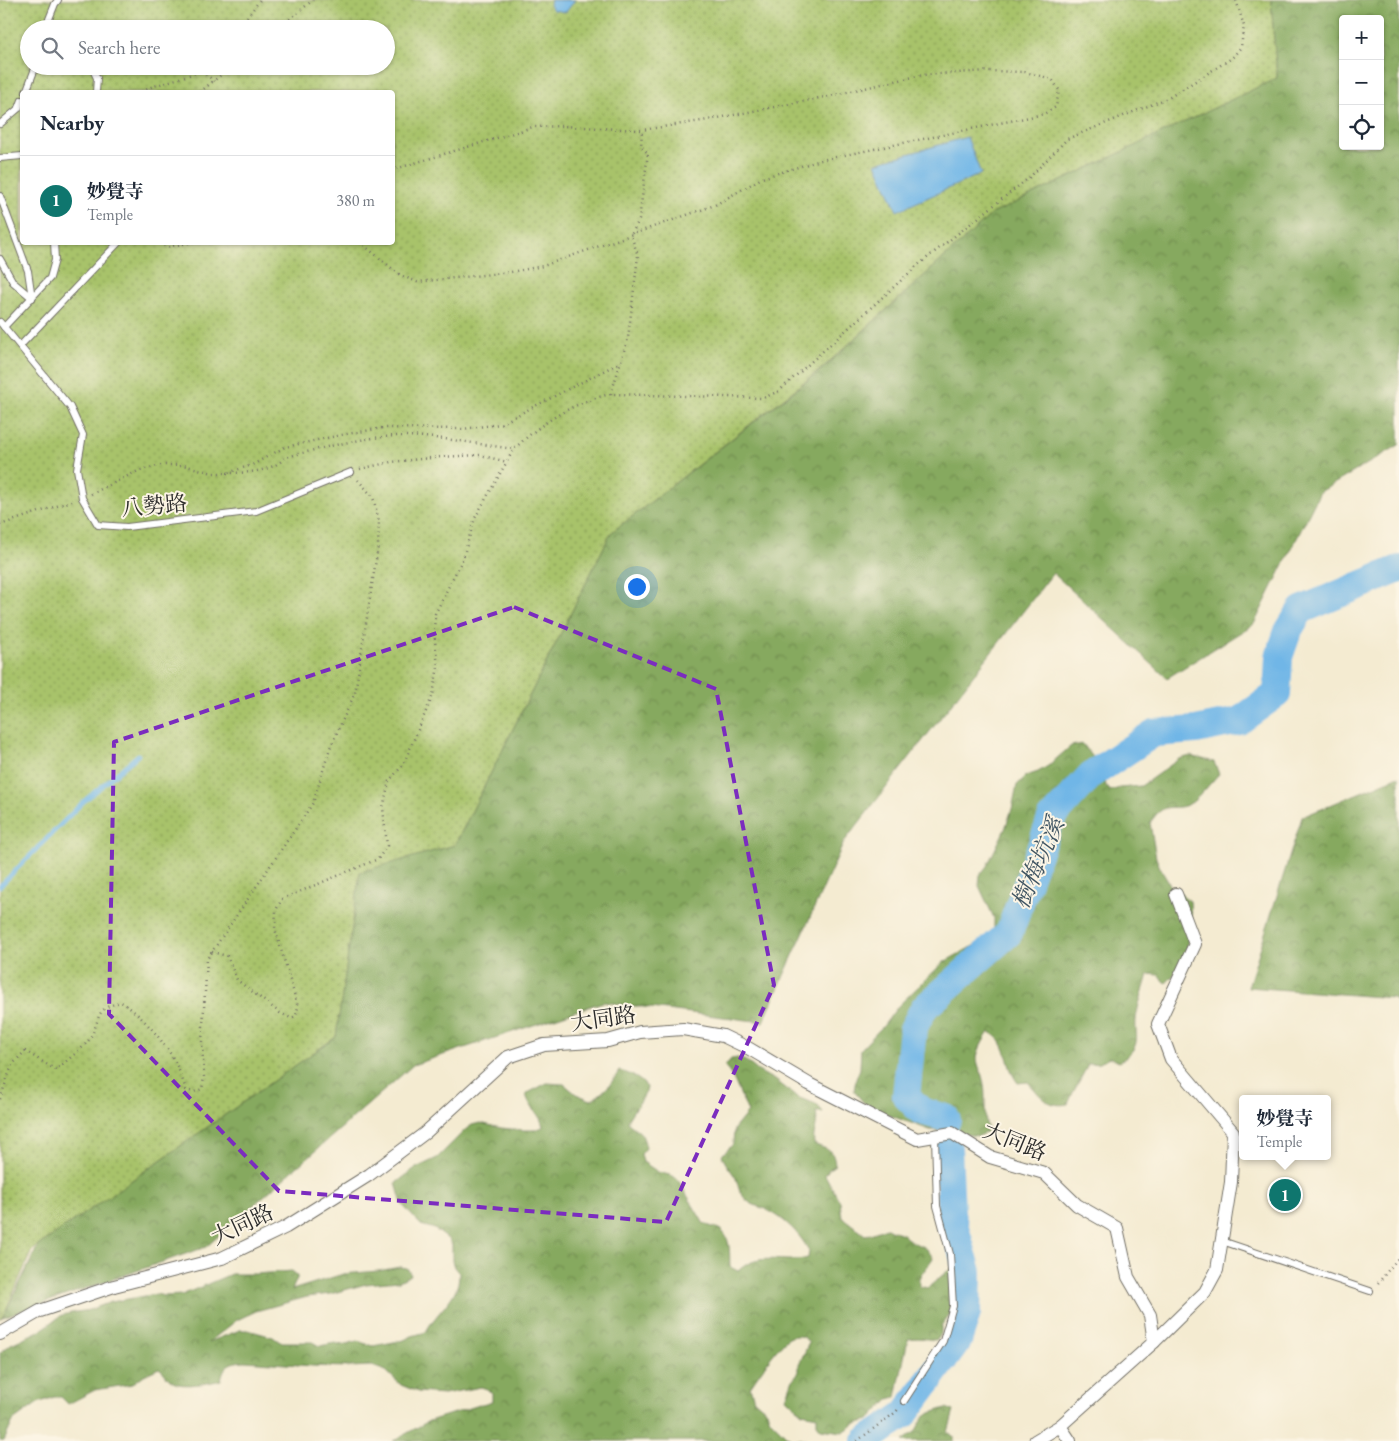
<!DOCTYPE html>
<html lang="en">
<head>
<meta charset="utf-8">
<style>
	body { margin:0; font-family:"EB Garamond","Noto Serif TC",serif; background:#f6f6f7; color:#1f2937 }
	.controls { position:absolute; right:15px; top:15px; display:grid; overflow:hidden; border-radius:5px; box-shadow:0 1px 4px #0004 }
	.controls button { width:45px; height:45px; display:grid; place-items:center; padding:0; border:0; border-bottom:1px solid #e0e1e3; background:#fff; color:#1f2937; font:25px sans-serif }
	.you { position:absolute; left:636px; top:586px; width:18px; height:18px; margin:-12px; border:4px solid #fff; border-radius:50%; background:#1a73e8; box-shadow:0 0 0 8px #1a73e833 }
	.badge { display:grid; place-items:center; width:32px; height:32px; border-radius:50%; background:#0f766e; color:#fff; font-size:16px; font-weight:700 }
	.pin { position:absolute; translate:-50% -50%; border:2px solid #fff; box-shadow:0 1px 5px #0006 }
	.popup { position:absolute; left:1239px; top:1095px; width:92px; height:65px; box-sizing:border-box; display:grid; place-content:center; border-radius:5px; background:#fff; filter:drop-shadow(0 1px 4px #0005); font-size:16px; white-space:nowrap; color:#747a83 }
	.popup b { font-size:19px; color:#1f2937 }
	.popup::after { content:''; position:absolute; left:50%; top:100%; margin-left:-10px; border:10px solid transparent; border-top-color:#fff }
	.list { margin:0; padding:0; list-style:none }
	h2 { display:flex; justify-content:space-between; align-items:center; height:65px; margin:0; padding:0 20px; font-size:21px }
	h2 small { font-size:16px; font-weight:400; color:#747a83 }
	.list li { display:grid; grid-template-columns:32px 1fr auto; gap:15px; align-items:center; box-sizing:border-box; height:90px; padding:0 20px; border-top:1px solid #e0e1e3 }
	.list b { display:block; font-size:19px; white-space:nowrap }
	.list p { margin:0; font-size:16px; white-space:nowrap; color:#747a83 }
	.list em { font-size:16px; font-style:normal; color:#747a83 }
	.icon { flex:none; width:28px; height:28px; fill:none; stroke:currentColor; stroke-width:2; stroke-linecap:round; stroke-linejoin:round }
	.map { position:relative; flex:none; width:1399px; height:1441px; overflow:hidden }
	.search { position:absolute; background:#fff; box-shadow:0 1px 4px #0004; left:20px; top:20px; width:375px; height:55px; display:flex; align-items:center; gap:12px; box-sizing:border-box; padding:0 18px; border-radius:28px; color:#747a83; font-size:19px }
	.panel { position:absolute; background:#fff; box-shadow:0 1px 4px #0004; left:20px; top:90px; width:375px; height:155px; border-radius:5px }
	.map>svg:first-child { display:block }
	.grass { fill:url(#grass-dots); stroke:#6a774a; fill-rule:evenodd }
	.forest { fill:url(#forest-crowns); stroke:#586a44; fill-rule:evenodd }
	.water { fill:#70b6e7; stroke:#4e7089 }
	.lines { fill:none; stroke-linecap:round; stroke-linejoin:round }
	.stream { stroke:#70b6e7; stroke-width:4.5 }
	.river { stroke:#70b6e7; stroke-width:28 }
	.service-casing { stroke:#716e65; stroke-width:8 }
	.minor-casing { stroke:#716e65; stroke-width:14 }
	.path { stroke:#716e65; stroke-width:2.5; stroke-dasharray:1 4; stroke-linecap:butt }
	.service { stroke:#fff; stroke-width:6 }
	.minor { stroke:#fff; stroke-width:12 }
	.marked { fill:none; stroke:#7b2cbf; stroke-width:4; stroke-dasharray:10 6; stroke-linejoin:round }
	.labels { text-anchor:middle; stroke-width:4; stroke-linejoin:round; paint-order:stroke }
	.street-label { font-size:22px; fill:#2b2b2b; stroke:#fcf5e5 }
	.water-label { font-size:24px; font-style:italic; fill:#405563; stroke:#fcf5e5 }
</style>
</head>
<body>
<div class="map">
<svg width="1399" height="1441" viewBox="0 0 1399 1441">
	<defs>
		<pattern id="grass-dots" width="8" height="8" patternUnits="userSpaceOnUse" patternTransform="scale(1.25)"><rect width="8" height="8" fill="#a8c36a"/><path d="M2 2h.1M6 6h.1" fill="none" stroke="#899f57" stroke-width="1.8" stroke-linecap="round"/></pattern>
		<pattern id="forest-crowns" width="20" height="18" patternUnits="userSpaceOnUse" patternTransform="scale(1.25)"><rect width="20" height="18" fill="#86a95e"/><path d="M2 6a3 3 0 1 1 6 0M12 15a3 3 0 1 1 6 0" fill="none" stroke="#6e8a4e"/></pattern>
	</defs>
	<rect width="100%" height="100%" fill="#fcf5e5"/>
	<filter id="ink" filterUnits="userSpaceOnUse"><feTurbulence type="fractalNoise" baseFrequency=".02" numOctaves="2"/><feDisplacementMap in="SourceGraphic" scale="10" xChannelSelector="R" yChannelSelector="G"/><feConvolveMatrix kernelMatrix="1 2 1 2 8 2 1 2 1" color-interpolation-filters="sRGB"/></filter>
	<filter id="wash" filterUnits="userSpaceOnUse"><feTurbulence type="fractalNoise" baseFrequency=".0096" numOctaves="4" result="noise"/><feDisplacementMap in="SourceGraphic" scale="20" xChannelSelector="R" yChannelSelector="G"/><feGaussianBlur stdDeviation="1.12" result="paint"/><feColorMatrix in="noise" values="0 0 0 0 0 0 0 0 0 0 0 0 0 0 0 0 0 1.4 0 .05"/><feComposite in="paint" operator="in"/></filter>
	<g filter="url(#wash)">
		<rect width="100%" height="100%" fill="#f4ebd1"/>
		<!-- grass -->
		<path class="grass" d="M0 0H1271L1277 78 992 214 821 369 611 533 455 845 360 873 336 1037 32 1250 3 1317 0 1320ZM29 29H386V66H29ZM22 92H392V242H22Z"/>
		<!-- forest -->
		<g class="forest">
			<path d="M1271 0H1399V445L1320 492 1254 624 1167 678 1053 573 844 842 763 1022 603 1002 413 1065 206 1247 3 1317 38 1246 336 1037 360 872 455 845 611 533 821 370 992 214 1277 78ZM1343 19H1380V146H1343Z"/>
			<path d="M1083 744 1104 772 1106 787 1110 791 1120 788 1141 786 1179 759 1191 756 1214 762 1219 774C1212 781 1198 799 1191 803 1172 814 1167 797 1150 823L1156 858 1161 870 1172 888 1190 901C1192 931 1190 962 1166 983L1158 975 1148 974C1145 987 1139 1000 1137 1013 1132 1037 1146 1044 1119 1062L1109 1057 1099 1063 1088 1064C1082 1078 1073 1090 1068 1104 1047 1108 1041 1096 1028 1082L1018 1083C1004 1065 1011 1043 989 1032 985 1038 980 1046 978 1053 975 1061 980 1068 982 1076 988 1094 982 1113 988 1131L979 1136 930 1130 875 1110 864 1103 854 1091 856 1078 860 1069 861 1049 884 1025 898 1006 944 962 988 938 994 928V918L979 886 980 875 987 866 1005 829 1012 809 1017 785 1026 776 1038 772 1048 766 1071 746Z"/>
			<path d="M1399 776V1004L1393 998 1248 987 1302 817Z"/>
			<path d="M738 1058 746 1061 758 1071 778 1082 797 1097 816 1104 823 1112H816C819 1126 812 1132 814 1144 826 1150 834 1148 835 1165L829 1169 825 1175 840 1202 842 1217 865 1235C873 1234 879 1230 887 1228 893 1232 896 1231 902 1234 903 1234 906 1238 908 1239 920 1248 924 1243 933 1258L919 1278V1286L927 1288C936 1282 942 1274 951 1269L950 1314 941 1326V1334L936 1340C927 1339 917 1337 908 1339L896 1397 889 1399 869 1420 855 1424 843 1432 821 1429 817 1424V1416L802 1413 786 1398 793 1379 799 1372V1364L809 1343 804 1337C799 1336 795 1335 789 1338 778 1345 759 1374 750 1387L754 1400 767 1411 770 1419 786 1435 793 1440 801 1438 807 1441H393L429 1421 492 1401V1394L487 1389 481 1387 444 1394 418 1392 401 1385 386 1371 372 1366 349 1367 313 1366 245 1361C230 1362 224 1364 221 1380 211 1383 182 1388 173 1382 167 1379 165 1372 159 1368L144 1375 132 1384 95 1390 68 1404 61 1397H54L38 1403 13 1421 4 1441H0V1353L11 1344 41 1330 62 1315 71 1313 89 1310 111 1302 156 1294 164 1296 182 1295 231 1274H256L292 1271 298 1276 292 1290 343 1274 378 1271 400 1267 407 1268 411 1275 399 1281 366 1284 330 1294 307 1297 256 1311 237 1320 209 1342 240 1330H248L273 1337 280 1342H312L320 1346 335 1343 343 1345 357 1341 373 1346 404 1340 412 1336 426 1332C436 1311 460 1298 459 1273L454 1267 452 1261V1245L448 1239 435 1229 421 1225 407 1210 402 1204 396 1183 414 1169 437 1158 465 1130 472 1125 480 1123 501 1128 523 1130H534L543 1127C541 1114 529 1108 526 1094L547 1083 564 1084 576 1094 591 1100C604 1093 612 1083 619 1071 630 1073 640 1079 647 1087 645 1100 632 1109 627 1122 640 1133 642 1130 646 1148L641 1154 643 1162 658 1172 673 1176 678 1180 704 1224C708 1226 715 1227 719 1229 732 1237 729 1254 730 1267L738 1271C760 1250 783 1265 808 1258L809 1251C801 1235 785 1219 769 1211 759 1205 751 1207 743 1196 737 1190 739 1182 734 1175 729 1168 725 1164 722 1155L733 1144 734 1129 748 1112 734 1080 725 1066 731 1059Z"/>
			<path d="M946 1408 954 1411 948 1432 954 1437V1441H903L915 1432 923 1418 930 1413Z"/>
		</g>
		<!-- water -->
		<g class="water">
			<path d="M551 0H575L566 12 553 10 550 5Z"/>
			<path d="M967 137 981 174 897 211 876 163Z"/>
		</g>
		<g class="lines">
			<!-- stream -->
			<path class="stream" d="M0 886 83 802 138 755"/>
			<!-- river -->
			<g class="river">
				<path d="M947 1120 946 1118 921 1111 906 1096 913 1029 924 1008 1009 933 1051 819 1091 775 1154 733 1196 730 1239 721 1277 694 1279 657 1288 631 1301 610 1399 569"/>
				<path d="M866 1441 904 1415 958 1341 967 1313 968 1272 951 1214 948 1148"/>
			</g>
		</g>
	</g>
	<g filter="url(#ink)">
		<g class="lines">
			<!-- service casing -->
			<g class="service-casing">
				<g id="service">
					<path d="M45 29 55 4 58 0"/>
					<path d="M91 66 97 78 96 92"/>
					<path d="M26 92 36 66"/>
					<path d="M0 124 19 108 22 100"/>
					<path d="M0 158 22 156"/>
					<path d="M0 196 28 271 32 298"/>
					<path d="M0 259 13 282 32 298"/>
					<path d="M0 322 70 407 83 435 77 469 82 498 98 525 127 527 256 511 351 472"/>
					<path d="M4 327 50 278 55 260 54 242"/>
					<path d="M20 346 119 242"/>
					<path d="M1222 1241 1370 1291"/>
					<path d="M904 1401 943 1341 953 1306 950 1254 937 1206 935 1136"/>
				</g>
			</g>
			<!-- minor casing -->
			<g class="minor-casing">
				<g id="minor">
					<path d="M0 1334 40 1311 114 1286 222 1258 286 1227 369 1175 425 1133 508 1057 544 1045 608 1041 640 1032 683 1029 723 1036 748 1048 809 1084 917 1139 952 1133 990 1157 1044 1173 1077 1205 1117 1228 1128 1277 1150 1315 1154 1342"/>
					<path d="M1035 1441 1060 1426"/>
					<path d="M1070 1441 1060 1426 1154 1342 1205 1292 1217 1270 1231 1182 1233 1132 1171 1059 1158 1024 1195 944 1176 894"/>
				</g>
			</g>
			<!-- path -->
			<g class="path">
				<path d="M238 29 260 0"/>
				<path d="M278 29 313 0"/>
				<path d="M202 71 214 81"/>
				<path d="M142 92 151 87 202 71 208 66"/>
				<path d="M200 92 232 66"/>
				<path d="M160 242 166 247 194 242"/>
				<path d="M360 242 400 275 417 282 511 272 543 266 715 205 762 178 821 160 1044 114 1056 107 1059 90 1052 79 1025 72 988 71 922 75 825 97 708 120 642 130 563 126 533 127 392 170"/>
				<path d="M611 394 628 338 638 256 631 235 639 220 648 153 641 146 642 130"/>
				<path d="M360 469 391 462 441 457 480 455 507 462"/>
				<path d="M227 473C247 473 272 472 286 457 323 448 361 437 399 436 438 436 476 444 514 449 541 423 573 402 611 394L763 398 779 391 918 265 1030 177 1067 139 1170 97 1232 58 1241 47 1244 26 1236 0"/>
				<path d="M91 494 138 471 161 465H183L213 473H227L252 465 285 447 341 435 383 428 463 429 500 424 621 362"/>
				<path d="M0 525 72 501"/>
				<path d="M212 952 227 956 237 980 280 1013 291 1018 296 1016 298 1007 275 929 276 910 282 899 378 859 387 846 383 808 389 781 403 765 433 695 438 666 434 632 435 614 463 558 475 518 514 449"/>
				<path d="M0 1099 12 1065 25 1051 56 1070C64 1062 86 1047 90 1038 102 1018 93 1009 121 1002 141 1014 166 1043 176 1064 180 1072 183 1081 186 1090L194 1092 202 1089 204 1077 202 1041 207 959 313 803 330 748 355 693 378 547 379 521 373 497 358 480"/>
				<path d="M1378 1283 1399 1257"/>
				<path d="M857 1441 896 1412 899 1408"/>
			</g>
			<!-- service -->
			<use href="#service" class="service"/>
			<!-- minor -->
			<use href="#minor" class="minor"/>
		</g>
	</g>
	<!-- marked area -->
	<path class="marked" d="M514 607 716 689 774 985 666 1222 279 1191 109 1014 114 742Z"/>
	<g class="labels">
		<!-- street labels -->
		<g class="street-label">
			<text transform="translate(154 505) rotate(-5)" y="8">八勢路</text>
			<text transform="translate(603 1018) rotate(-8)" y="8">大同路</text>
			<text transform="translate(1015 1141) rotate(22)" y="8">大同路</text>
			<text transform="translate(242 1224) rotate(-25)" y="8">大同路</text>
		</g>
		<!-- water labels -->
		<g class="water-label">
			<text transform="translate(1038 863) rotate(-67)" y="8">樹梅坑溪</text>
		</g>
	</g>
</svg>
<div class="controls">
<button>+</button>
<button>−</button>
<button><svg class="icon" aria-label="locate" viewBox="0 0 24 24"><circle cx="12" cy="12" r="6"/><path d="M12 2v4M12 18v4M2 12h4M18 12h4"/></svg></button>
</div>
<div class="you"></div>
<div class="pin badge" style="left:1285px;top:1195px">1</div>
<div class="popup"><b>妙覺寺</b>Temple</div>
<div class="search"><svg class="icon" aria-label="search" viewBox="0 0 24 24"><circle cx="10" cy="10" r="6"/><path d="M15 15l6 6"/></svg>Search here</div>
<section class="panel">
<h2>Nearby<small></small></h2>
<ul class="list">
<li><span class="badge">1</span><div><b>妙覺寺</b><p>Temple</p></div><em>380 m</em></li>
</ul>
</section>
</div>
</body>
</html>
